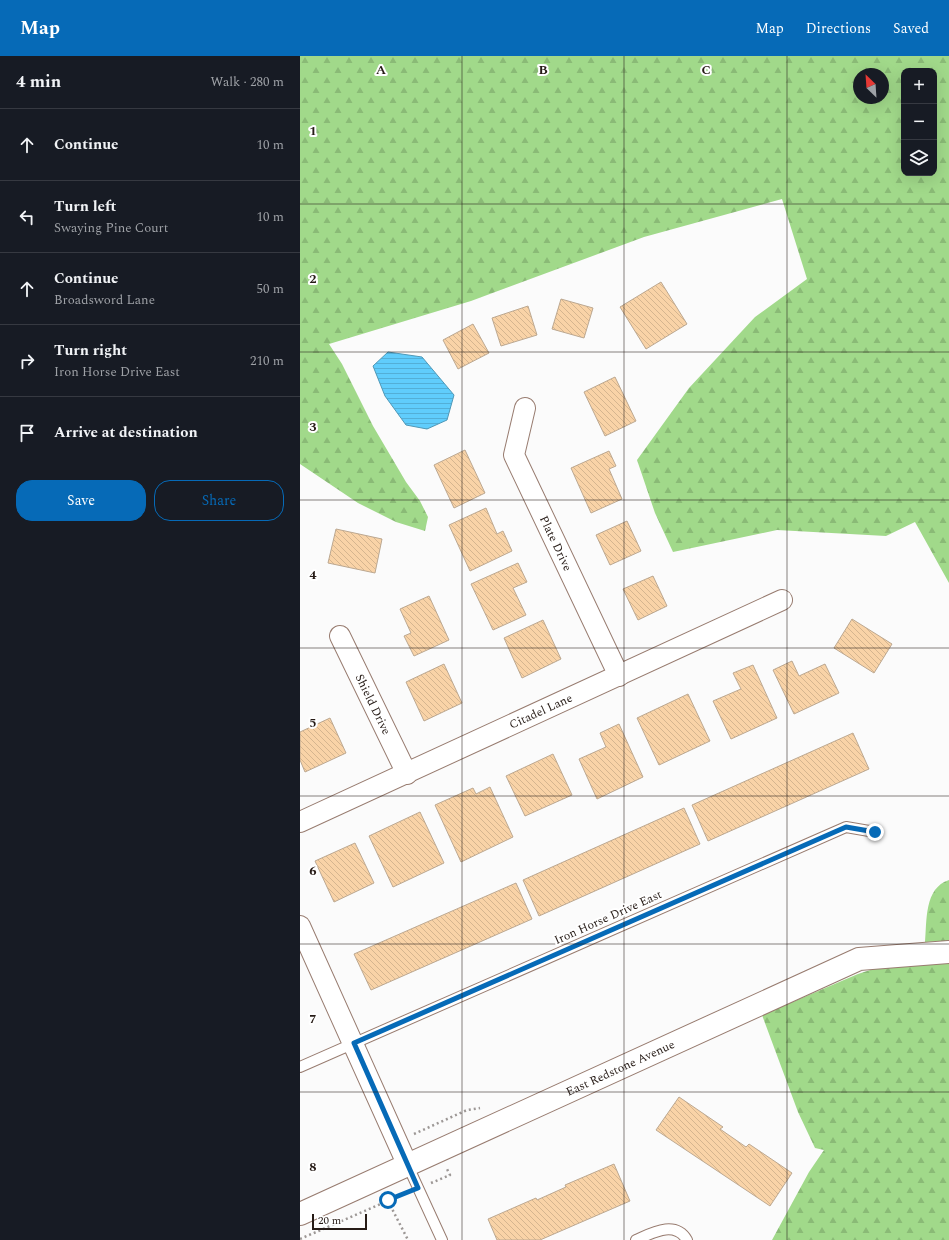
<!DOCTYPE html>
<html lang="en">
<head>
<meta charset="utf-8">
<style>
	body { margin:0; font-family:Spectral,serif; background:#20242c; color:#f1f3f6 }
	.controls { position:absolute; right:12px; top:12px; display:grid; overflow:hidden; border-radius:8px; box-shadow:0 4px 16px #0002 }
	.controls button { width:36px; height:36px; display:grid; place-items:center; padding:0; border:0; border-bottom:1px solid #363941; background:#171b24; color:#f1f3f6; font:20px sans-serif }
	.compass { position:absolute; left:553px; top:12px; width:36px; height:36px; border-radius:50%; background:#171b24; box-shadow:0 4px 16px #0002; rotate:335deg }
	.scale { position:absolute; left:12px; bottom:10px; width:55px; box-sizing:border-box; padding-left:4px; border:2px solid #261b16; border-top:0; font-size:11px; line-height:14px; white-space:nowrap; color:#261b16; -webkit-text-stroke:3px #fff; paint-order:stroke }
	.stop { position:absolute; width:12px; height:12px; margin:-9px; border:3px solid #066ab7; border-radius:50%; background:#fff }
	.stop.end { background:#066ab7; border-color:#fff; box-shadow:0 1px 4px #0008 }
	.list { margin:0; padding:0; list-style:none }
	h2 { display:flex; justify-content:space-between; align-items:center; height:52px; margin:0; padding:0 16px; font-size:17px }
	h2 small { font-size:13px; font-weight:400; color:#9ea1a6 }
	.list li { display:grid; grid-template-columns:26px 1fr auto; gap:12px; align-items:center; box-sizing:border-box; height:72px; padding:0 16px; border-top:1px solid #363941 }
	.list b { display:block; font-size:15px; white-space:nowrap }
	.list p { margin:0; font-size:13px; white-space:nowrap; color:#9ea1a6 }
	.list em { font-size:13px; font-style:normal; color:#9ea1a6 }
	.actions { display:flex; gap:8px; padding:12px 16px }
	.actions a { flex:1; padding:9px 0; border:1px solid #066ab7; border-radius:16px; text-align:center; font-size:14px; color:#066ab7 }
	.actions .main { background:#066ab7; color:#fff }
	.icon { flex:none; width:22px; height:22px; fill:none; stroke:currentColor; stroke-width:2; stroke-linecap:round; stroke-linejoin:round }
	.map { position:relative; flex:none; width:649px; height:1184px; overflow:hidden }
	header { display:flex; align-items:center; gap:24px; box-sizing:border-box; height:56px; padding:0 20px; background:#066ab7; color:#fff }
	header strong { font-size:19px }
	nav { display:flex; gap:22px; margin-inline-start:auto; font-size:14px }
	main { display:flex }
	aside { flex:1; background:#171b24 }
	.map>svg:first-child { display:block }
	.forest { fill:url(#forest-firs); fill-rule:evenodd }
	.water { fill:url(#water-rules); stroke:#4f98b7 }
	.building { fill:url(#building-back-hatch); stroke:#bca891 }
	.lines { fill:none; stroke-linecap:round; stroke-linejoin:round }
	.service-casing { stroke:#987c70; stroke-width:12 }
	.minor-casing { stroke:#987c70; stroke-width:22 }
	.tertiary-casing { stroke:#987c70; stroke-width:24 }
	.path { stroke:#9c9795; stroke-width:2.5; stroke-dasharray:2 3; stroke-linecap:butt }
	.service { stroke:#fff; stroke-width:10 }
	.minor { stroke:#fff; stroke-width:20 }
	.tertiary { stroke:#fff; stroke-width:22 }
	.route { stroke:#066ab7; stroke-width:5 }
	.grid { fill:none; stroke:#261b16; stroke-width:1; stroke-opacity:0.55 }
	.labels { text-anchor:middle; stroke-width:4; stroke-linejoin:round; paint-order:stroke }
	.street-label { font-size:12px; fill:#261b16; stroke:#fff }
	.grid-label { font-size:13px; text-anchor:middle; font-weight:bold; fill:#261b16; stroke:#fff; stroke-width:4; stroke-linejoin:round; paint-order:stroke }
</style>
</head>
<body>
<header>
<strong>Map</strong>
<nav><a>Map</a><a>Directions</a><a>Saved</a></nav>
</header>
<main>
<aside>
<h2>4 min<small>Walk · 280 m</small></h2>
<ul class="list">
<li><svg class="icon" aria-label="ahead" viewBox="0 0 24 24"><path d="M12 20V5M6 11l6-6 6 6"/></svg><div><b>Continue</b></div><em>10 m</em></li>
<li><svg class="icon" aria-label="left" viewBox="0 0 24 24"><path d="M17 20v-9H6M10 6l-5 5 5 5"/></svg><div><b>Turn left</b><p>Swaying Pine Court</p></div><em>10 m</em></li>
<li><svg class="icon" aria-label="ahead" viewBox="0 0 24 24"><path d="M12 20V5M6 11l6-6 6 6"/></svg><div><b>Continue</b><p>Broadsword Lane</p></div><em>50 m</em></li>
<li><svg class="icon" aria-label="right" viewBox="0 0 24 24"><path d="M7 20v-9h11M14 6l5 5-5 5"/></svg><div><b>Turn right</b><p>Iron Horse Drive East</p></div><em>210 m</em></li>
<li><svg class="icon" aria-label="arrive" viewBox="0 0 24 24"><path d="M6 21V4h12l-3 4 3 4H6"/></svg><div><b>Arrive at destination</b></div></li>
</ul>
<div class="actions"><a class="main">Save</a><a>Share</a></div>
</aside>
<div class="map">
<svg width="649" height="1184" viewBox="0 0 649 1184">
	<defs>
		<pattern id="forest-firs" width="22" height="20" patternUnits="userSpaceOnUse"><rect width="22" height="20" fill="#a1d98a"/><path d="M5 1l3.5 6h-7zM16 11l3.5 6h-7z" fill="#8aba76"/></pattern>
		<pattern id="water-rules" width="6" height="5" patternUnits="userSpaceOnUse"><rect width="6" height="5" fill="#60cdfc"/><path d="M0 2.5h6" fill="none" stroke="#53afd7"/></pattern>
		<pattern id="building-back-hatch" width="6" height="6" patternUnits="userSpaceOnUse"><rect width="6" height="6" fill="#f9d3a7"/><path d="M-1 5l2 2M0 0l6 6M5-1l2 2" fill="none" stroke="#d5b58f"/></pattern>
	</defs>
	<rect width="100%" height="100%" fill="#fbfbfb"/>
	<!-- forest -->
	<g class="forest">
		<path d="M0 0H649V527L615 466 586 480 477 474 373 496 355 457 337 404 389 332 455 261 507 223 482 143 344 181 171 245 29 288 42 308 73 370 106 426 120 445 128 461 125 475 96 466 58 447 0 408ZM604 15H634V117H604ZM559 18H583V42H559Z"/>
		<path d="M649 824V885L625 886C627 865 624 832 649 824Z"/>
		<path d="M649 906V1184H472L509 1116 524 1094 515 1092 498 1056 462 959 558 918 579 911Z"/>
	</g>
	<!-- water -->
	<path class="water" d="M88 296 122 301 154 339 147 364 127 373 106 369 85 340 73 310Z"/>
	<!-- building -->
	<g class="building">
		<path d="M361 226 387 268 346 293 320 251Z"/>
		<path d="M261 243 293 252 284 282 252 273Z"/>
		<path d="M228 250 237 279 201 290 192 262Z"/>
		<path d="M173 268 189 297 158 313 143 284Z"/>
		<path d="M315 321 336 365 305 380 284 336Z"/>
		<path d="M165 394 185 437 154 452 134 409Z"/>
		<path d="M309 395 316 410 309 413 322 443 291 457 271 412Z"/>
		<path d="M186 452 197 478 203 475 212 495 170 515 149 469Z"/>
		<path d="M327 465 341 495 310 509 296 479Z"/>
		<path d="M36 473 82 483 75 517 28 507Z"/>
		<path d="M218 507 227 526 213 532 226 559 193 574 171 528Z"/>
		<path d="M353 520 367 550 338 564 323 533Z"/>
		<path d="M129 540 149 584 114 600 104 580 111 577 100 553Z"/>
		<path d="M552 563 592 588 574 617 534 592Z"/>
		<path d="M243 564 261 603 222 622 204 582Z"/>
		<path d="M492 605 499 620 525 608 539 637 494 658 473 614Z"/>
		<path d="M144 608 162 647 124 665 106 626Z"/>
		<path d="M453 609 477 662 431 683 413 645 441 633 433 617Z"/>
		<path d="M388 638 410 685 359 709 337 662Z"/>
		<path d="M30 662 46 697 5 716 0 704V676Z"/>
		<path d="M319 668 343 721 297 743 279 703 306 691 300 677Z"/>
		<path d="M553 677 569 713 408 785 392 749Z"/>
		<path d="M253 698 272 739 225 760 206 720Z"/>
		<path d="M190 731 213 781 161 806 135 749 173 732 176 738Z"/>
		<path d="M384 752 400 788 239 860 223 824Z"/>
		<path d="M120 756 144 807 93 831 69 780Z"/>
		<path d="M55 787 74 827 34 846 15 805Z"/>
		<path d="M216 827 232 863 71 934 54 898Z"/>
		<path d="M379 1041 423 1071 420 1073 446 1091 449 1088 492 1117 470 1150 356 1074Z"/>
		<path d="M314 1108 330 1145 240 1184H197L188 1163 236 1142 237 1144 266 1131 265 1129Z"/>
	</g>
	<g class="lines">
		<!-- service casing -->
		<g class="service-casing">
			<g id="service">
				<path d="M0 1011 546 771 575 776"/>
				<path d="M108 1110 142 1184"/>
				<path d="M336 1184C352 1177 375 1164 387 1184"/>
			</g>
		</g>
		<!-- minor casing -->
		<g class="minor-casing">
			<g id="minor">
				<path id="s1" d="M225 352 214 399 319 620"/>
				<path id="s2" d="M40 580 107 718"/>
				<path id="s3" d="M0 766 482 544"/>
				<path d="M0 870 108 1110"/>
			</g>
		</g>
		<!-- tertiary casing -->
		<g class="tertiary-casing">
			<g id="tertiary">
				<path id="s4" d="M0 1158 559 903 649 896"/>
			</g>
		</g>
		<!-- path -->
		<g class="path">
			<path d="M114 1078 167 1054 180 1052"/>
			<path d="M131 1127 150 1119 147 1113"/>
			<path d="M88 1145 108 1184"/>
			<path d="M0 1183 106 1137"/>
		</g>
		<!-- service -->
		<use href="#service" class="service"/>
		<!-- minor -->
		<use href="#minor" class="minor"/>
		<!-- tertiary -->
		<use href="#tertiary" class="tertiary"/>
	</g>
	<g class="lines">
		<!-- route -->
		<path class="route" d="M88 1144 118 1132 54 987 546 771 575 776"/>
	</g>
	<!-- grid -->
	<path class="grid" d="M162 0V1184M324 0V1184M487 0V1184M0 148H649M0 296H649M0 444H649M0 592H649M0 740H649M0 888H649M0 1036H649"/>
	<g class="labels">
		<!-- street labels -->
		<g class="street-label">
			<text dy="4" stroke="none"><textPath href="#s1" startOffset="146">Plate Drive</textPath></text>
			<text dy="4" stroke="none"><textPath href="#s2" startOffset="76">Shield Drive</textPath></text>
			<text dy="4" stroke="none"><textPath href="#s3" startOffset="265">Citadel Lane</textPath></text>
			<text transform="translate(308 861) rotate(-24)" y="4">Iron Horse Drive East</text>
			<text dy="4" stroke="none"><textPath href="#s4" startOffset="352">East Redstone Avenue</textPath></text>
		</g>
	</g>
	<g class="grid-label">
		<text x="81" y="18">A</text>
		<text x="243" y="18">B</text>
		<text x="406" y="18">C</text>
		<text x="13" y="79">1</text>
		<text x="13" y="227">2</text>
		<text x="13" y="375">3</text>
		<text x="13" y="523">4</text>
		<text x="13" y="671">5</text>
		<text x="13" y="819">6</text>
		<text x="13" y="967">7</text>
		<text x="13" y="1115">8</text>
	</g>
</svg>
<div class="controls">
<button>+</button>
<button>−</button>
<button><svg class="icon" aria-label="layers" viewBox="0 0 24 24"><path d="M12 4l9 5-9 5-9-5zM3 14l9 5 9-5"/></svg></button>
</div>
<svg class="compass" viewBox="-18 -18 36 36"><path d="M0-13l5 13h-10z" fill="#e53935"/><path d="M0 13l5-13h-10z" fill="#9ea1a6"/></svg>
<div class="scale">20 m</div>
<div class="stop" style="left:88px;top:1144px"></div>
<div class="stop end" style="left:575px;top:776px"></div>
</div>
</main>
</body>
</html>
